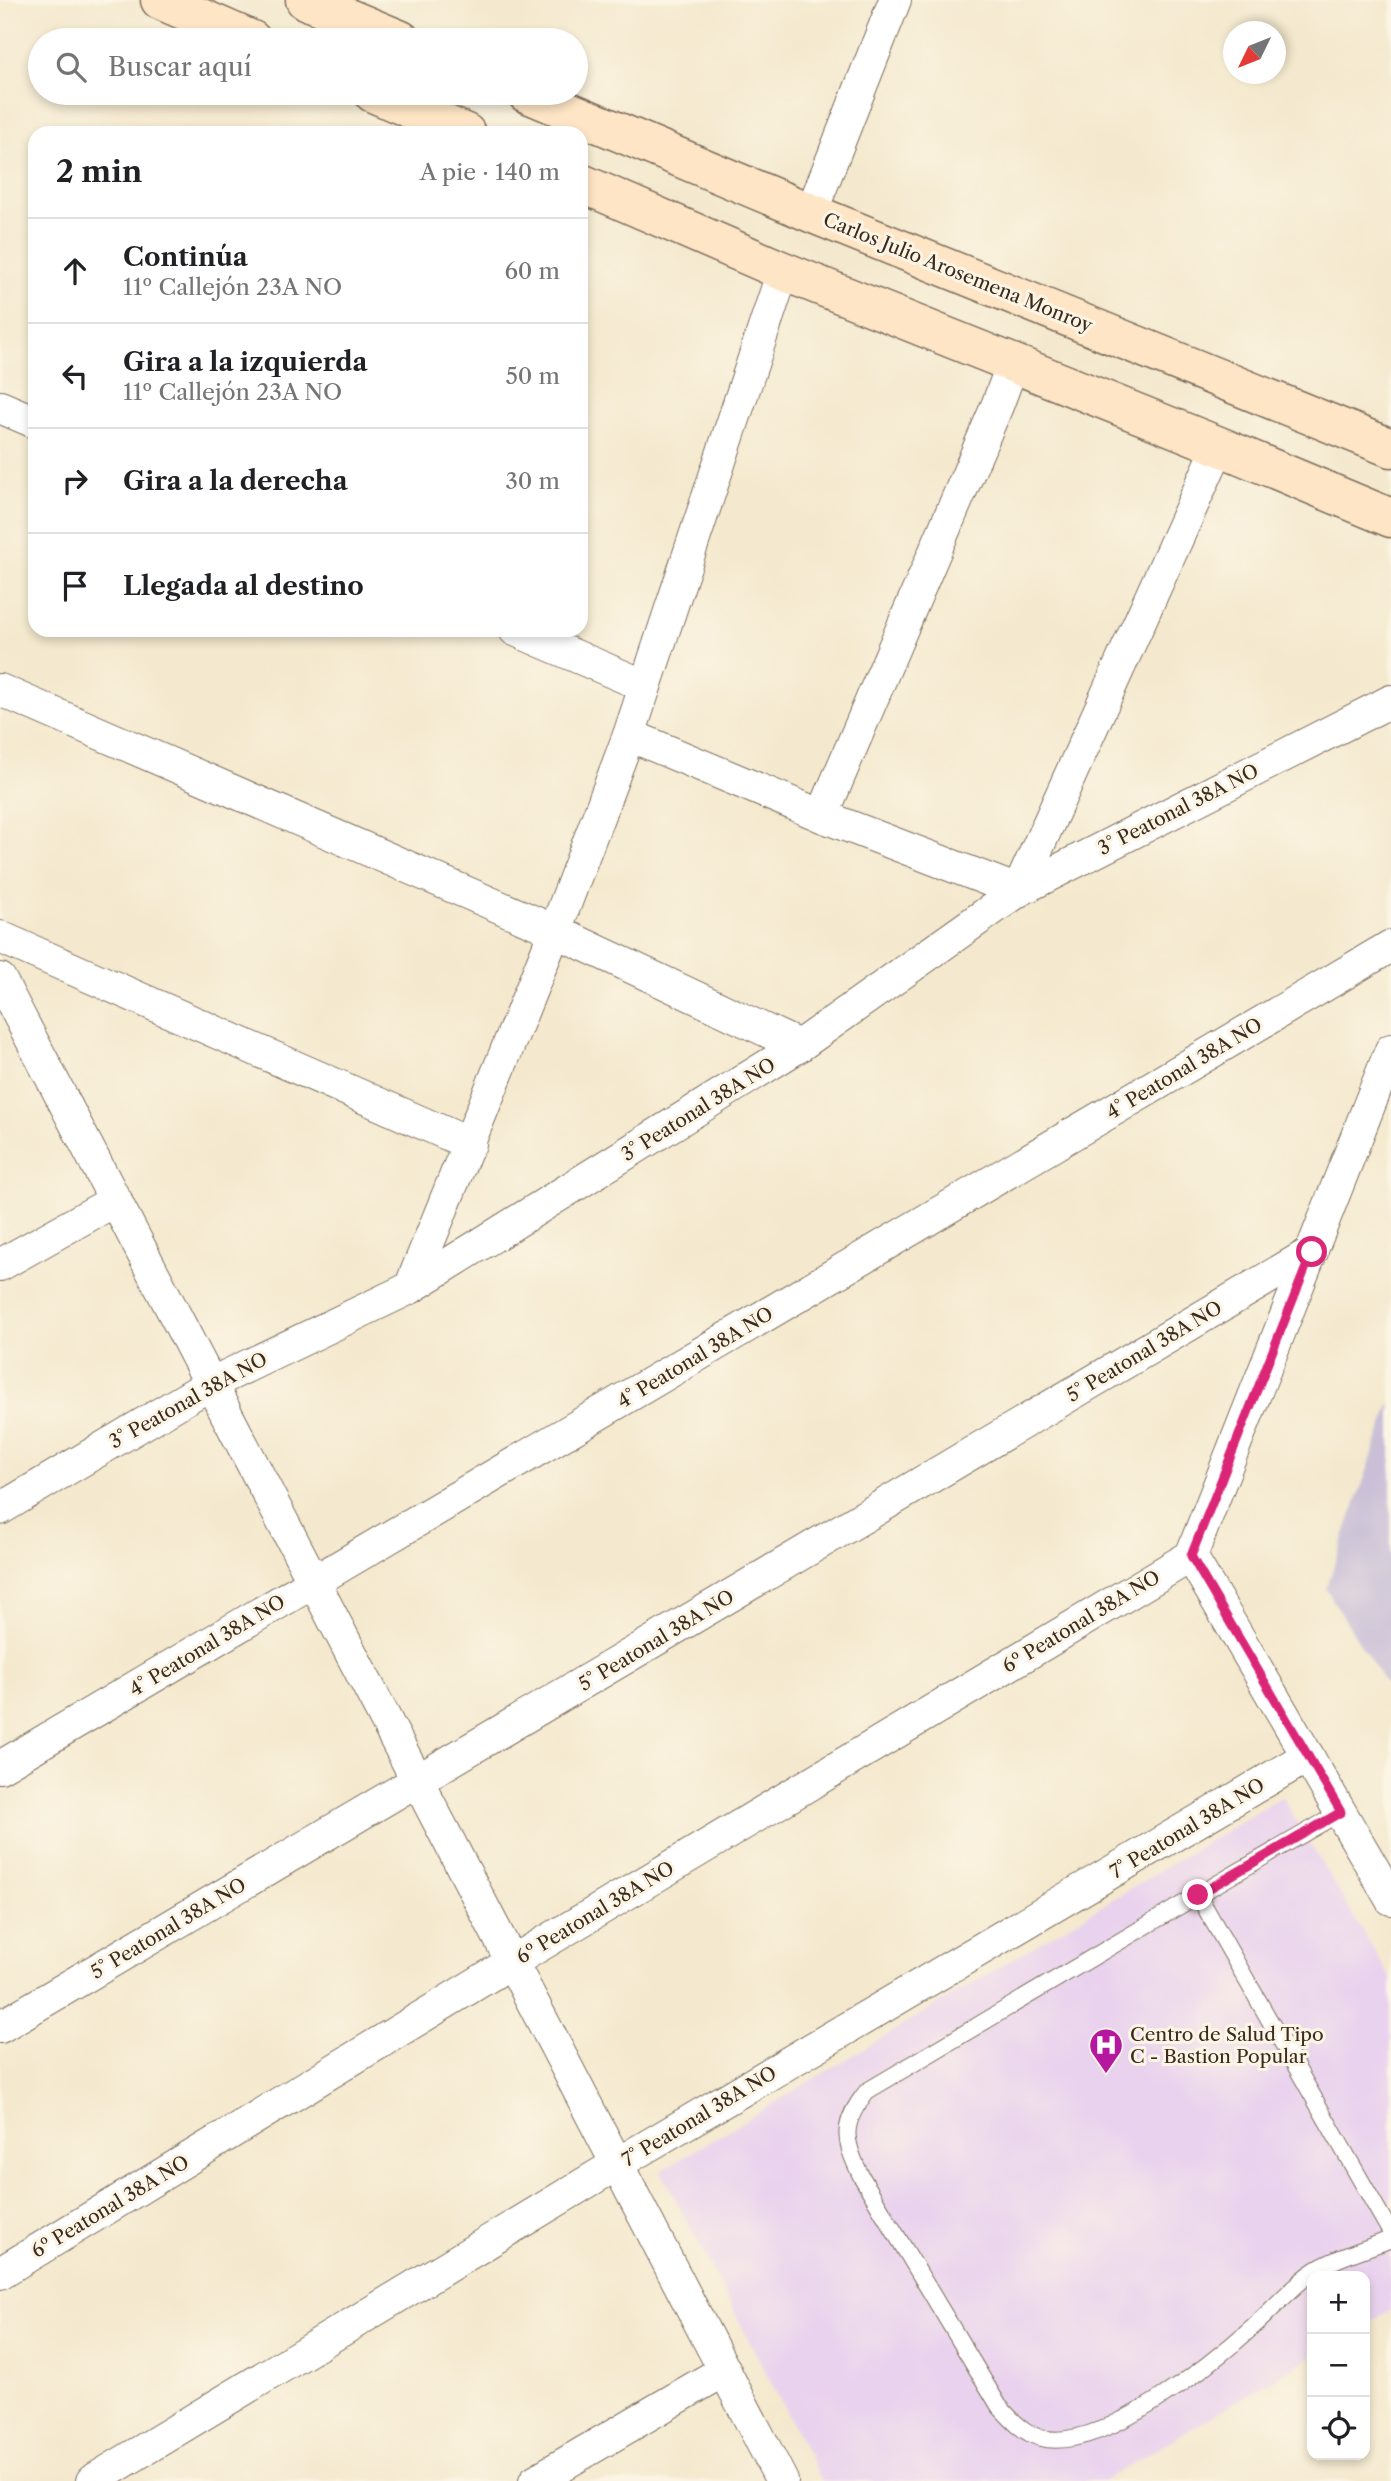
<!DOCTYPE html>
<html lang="es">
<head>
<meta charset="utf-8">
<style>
	body { margin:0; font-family:"Libre Caslon Text",serif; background:#f2f2f2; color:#202124 }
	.controls { position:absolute; right:21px; bottom:21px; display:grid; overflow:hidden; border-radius:14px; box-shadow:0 4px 10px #0003 }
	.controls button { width:63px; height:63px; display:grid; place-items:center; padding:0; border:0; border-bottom:2px solid #e0e0e0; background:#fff; color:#202124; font:35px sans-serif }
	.compass { position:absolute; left:1223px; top:21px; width:63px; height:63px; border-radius:50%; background:#fff; box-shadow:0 4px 10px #0003; rotate:227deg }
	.stop { position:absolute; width:21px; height:21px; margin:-16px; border:5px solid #db2777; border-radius:50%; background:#fff }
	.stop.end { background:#db2777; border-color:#fff; box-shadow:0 2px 7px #0008 }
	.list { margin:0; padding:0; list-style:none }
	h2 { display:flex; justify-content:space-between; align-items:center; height:91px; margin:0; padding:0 28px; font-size:30px }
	h2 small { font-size:23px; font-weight:400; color:#757577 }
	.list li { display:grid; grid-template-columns:46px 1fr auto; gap:21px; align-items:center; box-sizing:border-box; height:105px; padding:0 28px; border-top:2px solid #e0e0e0 }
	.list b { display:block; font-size:26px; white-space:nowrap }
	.list p { margin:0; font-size:23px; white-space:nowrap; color:#757577 }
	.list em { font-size:23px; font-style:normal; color:#757577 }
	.icon { flex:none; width:38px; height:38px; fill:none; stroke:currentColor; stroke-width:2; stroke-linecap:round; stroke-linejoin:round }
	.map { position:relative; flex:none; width:1391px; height:2481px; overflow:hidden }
	.search { position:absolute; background:#fff; box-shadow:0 4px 10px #0003; left:28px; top:28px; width:560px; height:77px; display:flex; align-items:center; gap:18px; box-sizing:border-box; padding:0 24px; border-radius:38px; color:#757577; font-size:26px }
	.panel { position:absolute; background:#fff; box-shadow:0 4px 10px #0003; left:28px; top:126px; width:560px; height:511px; border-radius:21px }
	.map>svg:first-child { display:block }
	.built { fill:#e9d2ee }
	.industrial { fill:#c9bfd7 }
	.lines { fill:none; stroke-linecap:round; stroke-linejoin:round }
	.lane-casing { stroke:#7c6d5c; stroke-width:18 }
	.street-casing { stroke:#7c6d5c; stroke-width:34 }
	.secondary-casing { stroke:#7c6d5c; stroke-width:41 }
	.lane { stroke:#fff; stroke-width:16 }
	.street { stroke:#fff; stroke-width:32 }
	.secondary { stroke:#fee5c5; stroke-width:38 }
	.route { stroke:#db2777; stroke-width:9 }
	.labels { text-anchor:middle; stroke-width:6; stroke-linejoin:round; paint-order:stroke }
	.street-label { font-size:19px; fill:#3b2a1e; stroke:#fcf5e5 }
	.poi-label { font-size:19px; fill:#3b2a1e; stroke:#fcf5e5; text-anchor:start }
</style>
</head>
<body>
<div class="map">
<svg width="1391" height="2481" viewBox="0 0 1391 2481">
	<rect width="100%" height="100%" fill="#fcf5e5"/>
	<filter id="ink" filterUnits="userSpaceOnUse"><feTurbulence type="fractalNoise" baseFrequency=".0143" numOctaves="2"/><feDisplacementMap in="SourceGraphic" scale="14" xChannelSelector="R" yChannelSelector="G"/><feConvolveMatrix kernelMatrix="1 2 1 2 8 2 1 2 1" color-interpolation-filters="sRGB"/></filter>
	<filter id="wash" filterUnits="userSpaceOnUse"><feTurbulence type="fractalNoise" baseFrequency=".00686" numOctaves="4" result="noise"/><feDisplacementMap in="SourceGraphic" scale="28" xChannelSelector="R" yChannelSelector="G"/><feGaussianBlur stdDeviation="1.57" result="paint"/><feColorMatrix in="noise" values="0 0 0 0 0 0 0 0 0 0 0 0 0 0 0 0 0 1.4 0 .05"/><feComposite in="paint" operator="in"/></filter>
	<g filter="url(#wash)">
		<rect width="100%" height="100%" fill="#f4e9ce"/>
		<!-- built -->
		<path class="built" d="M1282 1797 1391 1979V2310L1365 2325V2276H1312V2356L1103 2481H822L661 2171Z"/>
		<!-- industrial -->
		<path class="industrial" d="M1391 1402V1693L1326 1589Z"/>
	</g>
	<g filter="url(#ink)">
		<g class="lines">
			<!-- lane casing -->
			<g class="lane-casing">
				<g id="lane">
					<path d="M1341 1812 1198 1895 1391 2233"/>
					<path d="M1198 1895 867 2091C841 2124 843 2139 861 2176L999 2406C1011 2419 1023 2433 1041 2438 1102 2453 1213 2363 1257 2323 1276 2306 1299 2279 1321 2267 1343 2255 1368 2248 1391 2239"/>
				</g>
			</g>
			<!-- street casing -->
			<g class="street-casing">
				<g id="street">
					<path d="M811 213 895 0"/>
					<path d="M0 407 35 422"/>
					<path d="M515 630 645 686"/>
					<path d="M0 690 555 931 799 1046"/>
					<path d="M629 735 822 816 1018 891 1219 446"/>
					<path d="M822 816 997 406 1013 363"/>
					<path d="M0 937 470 1144"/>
					<path d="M0 979 782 2481"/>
					<path d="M1391 1050 1191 1556 1391 1899"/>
					<path d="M0 1265 116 1200"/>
					<path d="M410 1288 555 931 629 735 783 271"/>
					<path d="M0 1509 212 1383 410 1288 799 1046 1018 891 1391 701"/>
					<path d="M0 1767 1391 946"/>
					<path d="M0 2027 1312 1252"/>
					<path d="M0 2273 512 1962 1191 1556"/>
					<path d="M92 2481 617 2164 1308 1756"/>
					<path d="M535 2481 725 2370"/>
				</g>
			</g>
			<!-- secondary casing -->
			<g class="secondary-casing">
				<g id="secondary">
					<path d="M160 0 252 40"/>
					<path d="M305 0 401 40"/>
					<path d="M373 93 466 133"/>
					<path d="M526 93 811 213 1391 448"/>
					<path d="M581 183 783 271 1219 446 1391 518"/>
				</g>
			</g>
			<!-- lane -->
			<use href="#lane" class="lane"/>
			<!-- street -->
			<use href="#street" class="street"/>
			<!-- secondary -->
			<use href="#secondary" class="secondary"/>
		</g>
	</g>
	<g class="lines" filter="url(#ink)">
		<!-- route -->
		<path class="route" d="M1198 1895 1341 1812 1191 1556 1312 1252"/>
	</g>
	<!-- icons -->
	<defs>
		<g id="hospital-pin" transform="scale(1.75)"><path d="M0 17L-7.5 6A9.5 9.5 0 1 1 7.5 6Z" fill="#b5179e" stroke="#fcf5e5"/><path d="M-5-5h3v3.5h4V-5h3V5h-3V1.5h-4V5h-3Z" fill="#fff"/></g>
	</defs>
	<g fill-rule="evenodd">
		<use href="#hospital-pin" x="1106" y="2045"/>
	</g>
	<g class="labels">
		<!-- street labels -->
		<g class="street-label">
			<text transform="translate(958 272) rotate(22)" y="7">Carlos Julio Arosemena Monroy</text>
			<text transform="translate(1178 809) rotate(-27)" y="7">3° Peatonal 38A NO</text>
			<text transform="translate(1184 1068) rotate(-31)" y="7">4° Peatonal 38A NO</text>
			<text transform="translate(698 1109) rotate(-32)" y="7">3° Peatonal 38A NO</text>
			<text transform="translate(1144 1351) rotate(-31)" y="7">5° Peatonal 38A NO</text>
			<text transform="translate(695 1357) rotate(-31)" y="7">4° Peatonal 38A NO</text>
			<text transform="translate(188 1400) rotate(-29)" y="7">3° Peatonal 38A NO</text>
			<text transform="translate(1081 1621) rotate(-31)" y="7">6º Peatonal 38A NO</text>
			<text transform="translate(656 1640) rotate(-31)" y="7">5° Peatonal 38A NO</text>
			<text transform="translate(207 1645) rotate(-31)" y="7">4° Peatonal 38A NO</text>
			<text transform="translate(1187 1828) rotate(-31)" y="7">7° Peatonal 38A NO</text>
			<text transform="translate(595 1912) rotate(-31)" y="7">6º Peatonal 38A NO</text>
			<text transform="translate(168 1928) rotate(-31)" y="7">5° Peatonal 38A NO</text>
			<text transform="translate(699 2116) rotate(-31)" y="7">7° Peatonal 38A NO</text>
			<text transform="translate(110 2206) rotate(-31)" y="7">6º Peatonal 38A NO</text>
		</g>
		<!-- poi labels -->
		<g class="poi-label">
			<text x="1130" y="2041">Centro de Salud Tipo<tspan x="1130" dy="22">C - Bastion Popular</tspan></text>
		</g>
	</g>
</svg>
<div class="controls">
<button>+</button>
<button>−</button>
<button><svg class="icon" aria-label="locate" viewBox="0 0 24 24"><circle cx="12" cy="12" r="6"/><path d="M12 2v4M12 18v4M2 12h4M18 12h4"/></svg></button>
</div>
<svg class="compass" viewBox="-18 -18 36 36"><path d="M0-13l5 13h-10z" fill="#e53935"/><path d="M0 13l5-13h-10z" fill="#757577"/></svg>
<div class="stop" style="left:1312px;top:1252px"></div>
<div class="stop end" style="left:1198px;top:1895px"></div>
<div class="search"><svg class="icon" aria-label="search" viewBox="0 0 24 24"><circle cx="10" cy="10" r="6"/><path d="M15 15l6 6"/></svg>Buscar aquí</div>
<section class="panel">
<h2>2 min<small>A pie · 140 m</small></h2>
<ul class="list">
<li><svg class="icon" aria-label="ahead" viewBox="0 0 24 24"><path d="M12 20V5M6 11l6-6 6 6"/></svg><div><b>Continúa</b><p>11º Callejón 23A NO</p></div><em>60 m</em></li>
<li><svg class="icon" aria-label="left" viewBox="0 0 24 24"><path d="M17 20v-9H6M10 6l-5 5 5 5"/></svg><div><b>Gira a la izquierda</b><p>11º Callejón 23A NO</p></div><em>50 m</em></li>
<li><svg class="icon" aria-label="right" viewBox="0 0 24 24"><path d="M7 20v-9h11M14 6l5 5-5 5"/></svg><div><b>Gira a la derecha</b></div><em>30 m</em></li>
<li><svg class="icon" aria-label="arrive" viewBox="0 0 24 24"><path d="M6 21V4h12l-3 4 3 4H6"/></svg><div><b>Llegada al destino</b></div></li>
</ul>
</section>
</div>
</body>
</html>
